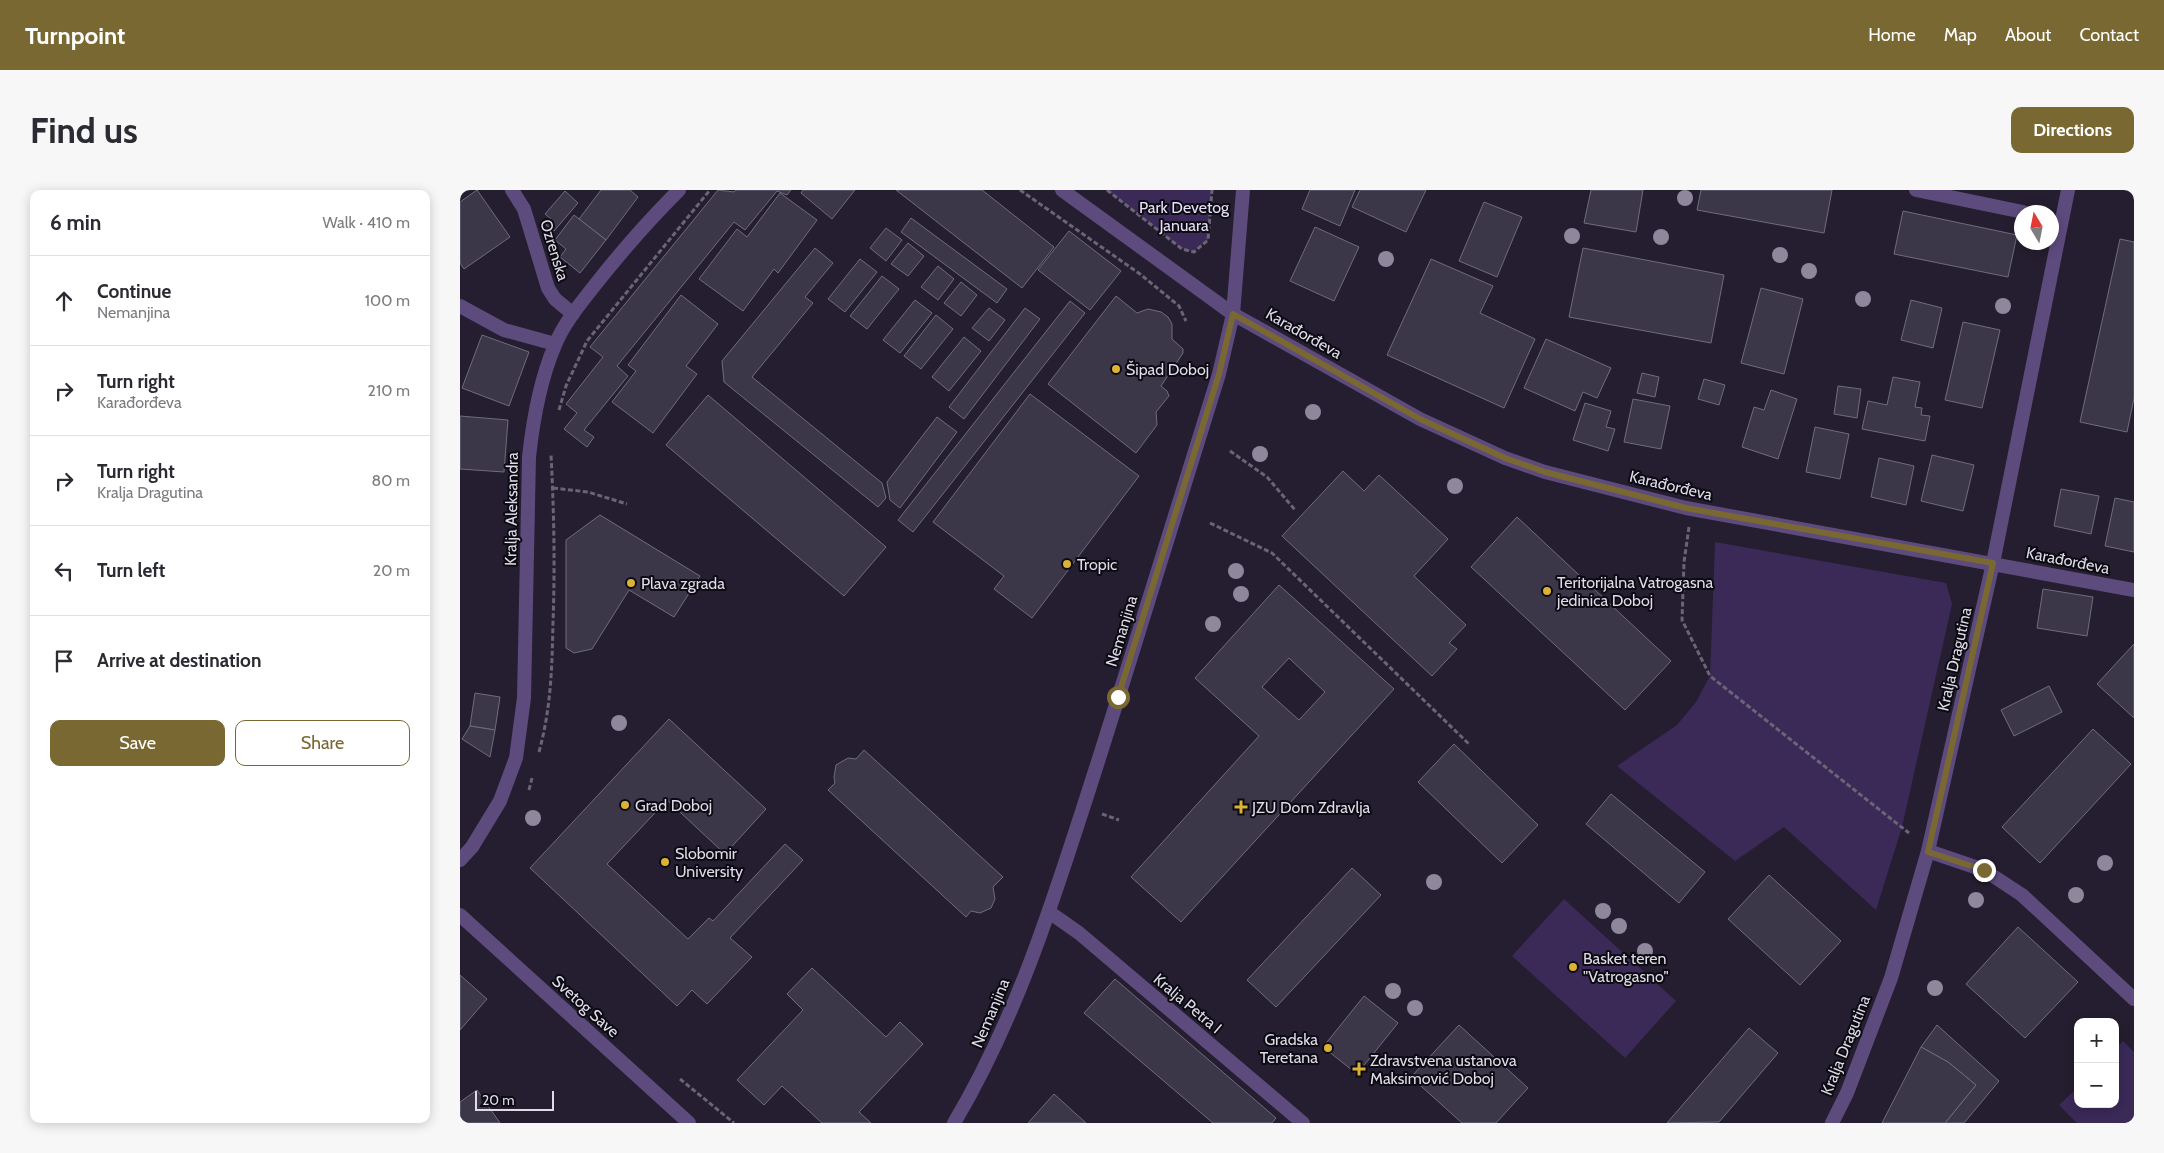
<!DOCTYPE html>
<html lang="en">
<head>
<meta charset="utf-8">
<style>
	body { margin:0; font-family:Cabin,sans-serif; background:#f7f7f7; color:#2b2b33 }
	.controls { position:absolute; right:15px; bottom:15px; display:grid; overflow:hidden; border-radius:10px; box-shadow:0 2px 12px #0003 }
	.controls button { width:45px; height:45px; display:grid; place-items:center; padding:0; border:0; border-bottom:1px solid #e1e1e2; background:#fff; color:#2b2b33; font:25px sans-serif }
	.compass { position:absolute; left:1554px; top:15px; width:45px; height:45px; border-radius:50%; background:#fff; box-shadow:0 2px 12px #0003; rotate:350deg }
	.scale { position:absolute; left:15px; bottom:12px; width:79px; box-sizing:border-box; padding-left:5px; border:2px solid #dfdbe7; border-top:0; font-size:14px; line-height:18px; white-space:nowrap; color:#dfdbe7; -webkit-text-stroke:4px #0c0a12; paint-order:stroke }
	.stop { position:absolute; width:15px; height:15px; margin:-11px; border:4px solid #7a6833; border-radius:50%; background:#fff }
	.stop.end { background:#7a6833; border-color:#fff; box-shadow:0 1px 5px #0008 }
	.list { margin:0; padding:0; list-style:none }
	h2 { display:flex; justify-content:space-between; align-items:center; height:65px; margin:0; padding:0 20px; font-size:21px }
	h2 small { font-size:16px; font-weight:400; color:#7c7c81 }
	.list li { display:grid; grid-template-columns:32px 1fr auto; gap:15px; align-items:center; box-sizing:border-box; height:90px; padding:0 20px; border-top:1px solid #e1e1e2 }
	.list b { display:block; font-size:19px; white-space:nowrap }
	.list p { margin:0; font-size:16px; white-space:nowrap; color:#7c7c81 }
	.list em { font-size:16px; font-style:normal; color:#7c7c81 }
	.actions { display:flex; gap:10px; padding:15px 20px }
	.actions a { flex:1; padding:11px 0; border:1px solid #7a6833; border-radius:10px; text-align:center; font-size:18px; color:#7a6833 }
	.actions .main { background:#7a6833; color:#fff }
	.icon { flex:none; width:28px; height:28px; fill:none; stroke:currentColor; stroke-width:2; stroke-linecap:round; stroke-linejoin:round }
	.map { position:relative; flex:none; width:1674px; height:933px; overflow:hidden; border-radius:10px }
	header { display:flex; align-items:center; gap:30px; box-sizing:border-box; height:70px; padding:0 25px; background:#7a6833; color:#fff }
	header strong { font-size:24px }
	nav { display:flex; gap:28px; margin-inline-start:auto; font-size:18px }
	.intro { display:flex; align-items:center; justify-content:space-between; box-sizing:border-box; height:120px; padding:0 30px }
	h1 { margin:0; font-size:35px }
	.button { padding:12px 22px; border-radius:10px; background:#7a6833; color:#fff; font-size:18px; font-weight:700 }
	main { display:flex; gap:30px; padding:0 30px }
	aside { flex:1; background:#fff; border-radius:10px; box-shadow:0 2px 12px #0003 }
	.map>svg:first-child { display:block }
	.green { fill:#3b2958 }
	.building { fill:#3c3649; stroke:#716b80; fill-rule:evenodd }
	.lines { fill:none; stroke-linecap:round; stroke-linejoin:round }
	.path { stroke:#6a6575; stroke-width:3; stroke-dasharray:5 2.5; stroke-linecap:butt }
	.service { stroke:#5d4b7d; stroke-width:14 }
	.minor { stroke:#5d4b7d; stroke-width:14 }
	.tertiary { stroke:#5d4b7d; stroke-width:14 }
	.tree { fill:#8f889c }
	.route { stroke:#7a6833; stroke-width:6 }
	.poi-dot { fill:#dbb233; stroke:#0c0a12; stroke-width:2 }
	.labels { text-anchor:middle; stroke-width:4; stroke-linejoin:round; paint-order:stroke }
	.park-label { font-size:16px; fill:#e6dff5; stroke:#0c0a12 }
	.street-label { font-size:16px; fill:#dfdbe7; stroke:#0c0a12 }
	.poi-label { font-size:16px; fill:#dfdbe7; stroke:#0c0a12; text-anchor:start }
</style>
</head>
<body>
<header>
<strong>Turnpoint</strong>
<nav><a>Home</a><a>Map</a><a>About</a><a>Contact</a></nav>
</header>
<div class="intro"><h1>Find us</h1><a class="button">Directions</a></div>
<main>
<aside>
<h2>6 min<small>Walk · 410 m</small></h2>
<ul class="list">
<li><svg class="icon" aria-label="ahead" viewBox="0 0 24 24"><path d="M12 20V5M6 11l6-6 6 6"/></svg><div><b>Continue</b><p>Nemanjina</p></div><em>100 m</em></li>
<li><svg class="icon" aria-label="right" viewBox="0 0 24 24"><path d="M7 20v-9h11M14 6l5 5-5 5"/></svg><div><b>Turn right</b><p>Karađorđeva</p></div><em>210 m</em></li>
<li><svg class="icon" aria-label="right" viewBox="0 0 24 24"><path d="M7 20v-9h11M14 6l5 5-5 5"/></svg><div><b>Turn right</b><p>Kralja Dragutina</p></div><em>80 m</em></li>
<li><svg class="icon" aria-label="left" viewBox="0 0 24 24"><path d="M17 20v-9H6M10 6l-5 5 5 5"/></svg><div><b>Turn left</b></div><em>20 m</em></li>
<li><svg class="icon" aria-label="arrive" viewBox="0 0 24 24"><path d="M6 21V4h12l-3 4 3 4H6"/></svg><div><b>Arrive at destination</b></div></li>
</ul>
<div class="actions"><a class="main">Save</a><a>Share</a></div>
</aside>
<div class="map">
<svg width="1674" height="933" viewBox="0 0 1674 933">
	<rect width="100%" height="100%" fill="#241e30"/>
	<!-- green -->
	<g class="green">
		<path d="M647 0H752L748 50 734 62 722 59Z"/>
		<path d="M1255 352 1486 393 1492 414 1442 637 1416 720 1324 637 1275 671 1157 576 1217 535 1236 512 1250 486Z"/>
		<path d="M1104 709 1216 811 1165 868 1052 766Z"/>
		<path d="M1663 851 1674 862V933H1617L1599 915 1618 897V914H1655V859Z"/>
	</g>
	<!-- building -->
	<g class="building">
		<path d="M17 0 50 47 4 79 0 73V12Z"/>
		<path d="M141 0H170L178 7 146 50 119 29Z"/>
		<path d="M258 0 274 2 276 0H331L327 5 317 1 285 40 274 32 157 176 168 186 124 240 134 247 127 257 104 239 117 223 106 214 143 167 130 157Z"/>
		<path d="M343 0H395L372 29 341 3Z"/>
		<path d="M436 0H522L594 57 562 98Z"/>
		<path d="M850 0H895L880 36 842 19Z"/>
		<path d="M900 0H966L946 42 892 17Z"/>
		<path d="M1131 0H1183L1176 42 1124 33Z"/>
		<path d="M1241 0H1372L1364 43 1237 20Z"/>
		<path d="M105 1 118 13 94 41 86 35 91 29 85 24Z"/>
		<path d="M320 3 357 30 318 83 314 79 283 121 239 89 277 39 287 47Z"/>
		<path d="M1024 12 1062 27 1037 87 999 71Z"/>
		<path d="M1443 21 1557 45 1548 87 1434 64Z"/>
		<path d="M114 25 146 50 120 83 100 67 106 59 95 50Z"/>
		<path d="M451 28 547 99 537 113 441 42Z"/>
		<path d="M855 37 899 57 874 111 830 91Z"/>
		<path d="M426 38 442 50 426 71 410 58Z"/>
		<path d="M609 41 661 81 630 120 578 80Z"/>
		<path d="M1660 49 1674 52V208L1667 242 1620 232Z"/>
		<path d="M448 53 464 66 448 86 431 74Z"/>
		<path d="M355 58 373 73 345 107 353 113 292 187 422 293 426 308 418 317 264 192 262 171Z"/>
		<path d="M1123 58 1264 85 1251 153 1109 127Z"/>
		<path d="M400 69 417 82 385 122 368 109Z"/>
		<path d="M971 69 1033 96 1020 123 1075 149 1044 218 927 165Z"/>
		<path d="M478 76 494 89 478 110 461 97Z"/>
		<path d="M422 86 439 99 407 139 390 126Z"/>
		<path d="M501 92 517 105 501 126 484 113Z"/>
		<path d="M1301 98 1343 109 1324 184 1281 173Z"/>
		<path d="M221 105 258 134 226 176 237 184 193 243 152 212 176 181 168 175Z"/>
		<path d="M656 106 677 123 688 119 701 122 708 127 712 134V149L723 159V163L701 196 707 201 709 206 696 222 697 235 676 263 588 194Z"/>
		<path d="M455 110 472 123 440 163 423 150Z"/>
		<path d="M1451 110 1482 118 1473 158 1441 150Z"/>
		<path d="M610 111 625 123 453 342 438 330Z"/>
		<path d="M529 118 545 130 529 151 512 138Z"/>
		<path d="M565 118 580 129 504 229 489 217Z"/>
		<path d="M476 125 493 139 461 179 444 166Z"/>
		<path d="M1503 132 1540 140 1522 218 1485 210Z"/>
		<path d="M22 145 69 162 49 216 2 198Z"/>
		<path d="M504 147 521 161 489 201 472 187Z"/>
		<path d="M1086 149 1151 178 1137 208 1123 202 1115 221 1064 198Z"/>
		<path d="M1182 183 1199 187 1195 207 1177 203Z"/>
		<path d="M1433 187 1460 192 1455 217 1462 218 1461 225 1470 226 1465 251 1402 239 1408 211 1427 215Z"/>
		<path d="M1244 189 1265 195 1259 215 1238 209Z"/>
		<path d="M1378 196 1401 199 1397 228 1374 224Z"/>
		<path d="M1311 200 1337 209 1318 269 1282 257 1294 217 1304 220Z"/>
		<path d="M570 204 679 286 572 428 534 399 544 386 473 332Z"/>
		<path d="M248 205 426 357 384 406 206 255Z"/>
		<path d="M1173 209 1210 216 1201 259 1164 252Z"/>
		<path d="M1125 213 1151 221 1146 237 1155 239 1148 261 1113 250Z"/>
		<path d="M0 226 48 230 44 282 0 279Z"/>
		<path d="M477 227 497 242 440 318 430 310 427 292Z"/>
		<path d="M1355 237 1389 244 1380 289 1346 282Z"/>
		<path d="M1472 265 1514 275 1503 321 1461 311Z"/>
		<path d="M1419 268 1454 276 1446 315 1411 307Z"/>
		<path d="M883 281 904 301 919 285 988 349 954 386 1006 435 989 453 997 459 972 486 822 346Z"/>
		<path d="M1601 299 1639 306 1631 344 1594 336Z"/>
		<path d="M1655 308 1674 312V362L1645 356Z"/>
		<path d="M140 325 240 386 214 427 169 400 132 459 114 463 106 458V350Z"/>
		<path d="M1057 327 1211 471 1165 520 1011 377Z"/>
		<path d="M819 395 934 499 721 732 671 687 799 546 735 488ZM829 468 865 502 839 530 802 497Z"/>
		<path d="M1583 399 1633 407 1627 446 1577 438Z"/>
		<path d="M1674 454V528L1637 494Z"/>
		<path d="M1589 496 1602 522 1554 546 1541 520Z"/>
		<path d="M15 503 40 507 35 540 10 536Z"/>
		<path d="M209 529 306 619 265 664 207 610 147 674 228 749 249 728 253 731 325 654 343 670 270 748 292 767 247 814 232 800 217 816 70 678Z"/>
		<path d="M10 536 35 540 30 567 2 549Z"/>
		<path d="M1633 539 1671 574 1580 673 1542 637Z"/>
		<path d="M994 554 1078 635 1042 673 958 592Z"/>
		<path d="M404 560 543 687 533 697 535 709 531 718 520 723 511 721 506 727 368 600 375 593 374 587 376 575 388 568 396 569Z"/>
		<path d="M1151 604 1245 682 1219 713 1126 634Z"/>
		<path d="M892 678 921 705 816 817 787 790Z"/>
		<path d="M1309 685 1381 751 1340 795 1268 729Z"/>
		<path d="M1558 737 1618 792 1565 848 1506 794Z"/>
		<path d="M352 778 426 847 440 832 463 854 399 922 411 933H362L322 896 304 915 277 890 343 820 327 804Z"/>
		<path d="M0 785 27 809 0 840Z"/>
		<path d="M655 789 816 928 812 933H753L624 823Z"/>
		<path d="M904 806 938 833 897 884 863 857Z"/>
		<path d="M999 835 1068 898 1036 933H1002L951 887Z"/>
		<path d="M1477 835 1539 891 1504 933H1485L1516 895 1488 872 1461 857Z"/>
		<path d="M1289 838 1318 863 1259 932 1207 933Z"/>
		<path d="M1461 857 1488 872 1516 895 1485 933H1422Z"/>
		<path d="M17 900 40 933H0V912Z"/>
		<path d="M594 904 626 933H568Z"/>
	</g>
	<g class="lines">
		<!-- path -->
		<g class="path">
			<path d="M560 0 680 84 719 116 726 131"/>
			<path d="M647 0 722 59 734 62 748 50 752 0"/>
			<path d="M99 220 106 196 127 151 250 0"/>
			<path d="M770 261 807 287 836 321"/>
			<path d="M93 298 128 302 167 314"/>
			<path d="M750 333 812 363 1010 555"/>
			<path d="M1229 337 1224 372 1222 430 1250 486 1449 643"/>
			<path d="M79 562C91 518 92 479 93 433 95 377 94 321 91 265"/>
			<path d="M69 600 72 588"/>
			<path d="M642 624 659 630"/>
			<path d="M220 889 274 933"/>
		</g>
		<!-- service -->
		<g class="service">
			<path d="M1468 661 1524 680 1562 705 1674 809"/>
			<path d="M589 722 619 743 843 933"/>
		</g>
		<!-- minor -->
		<g class="minor">
			<path d="M52 0 64 19 88 98 95 109 113 124"/>
			<path d="M602 0 773 124 960 229 1045 268 1085 282 1226 318 1674 400"/>
			<path d="M1456 0 1563 22"/>
			<path d="M0 116 44 140 95 154"/>
			<path d="M1372 933 1387 903 1431 788 1468 661 1533 373 1608 0"/>
		</g>
		<!-- tertiary -->
		<g class="tertiary">
			<path d="M0 670 12 657 40 611 56 568 64 508 69 267C73 230 80 190 95 155 104 133 120 114 135 95 161 62 189 30 219 0"/>
			<path d="M0 725 229 933"/>
			<path d="M494 933C559 824 596 702 635 581 677 449 718 317 759 184L773 124 783 0"/>
		</g>
	</g>
	<!-- trees -->
	<g class="tree">
		<circle cx="1225" cy="8" r="8"/>
		<circle cx="1112" cy="46" r="8"/>
		<circle cx="1201" cy="47" r="8"/>
		<circle cx="1320" cy="65" r="8"/>
		<circle cx="926" cy="69" r="8"/>
		<circle cx="1349" cy="81" r="8"/>
		<circle cx="1403" cy="109" r="8"/>
		<circle cx="1543" cy="116" r="8"/>
		<circle cx="853" cy="222" r="8"/>
		<circle cx="800" cy="264" r="8"/>
		<circle cx="995" cy="296" r="8"/>
		<circle cx="776" cy="381" r="8"/>
		<circle cx="781" cy="404" r="8"/>
		<circle cx="753" cy="434" r="8"/>
		<circle cx="159" cy="533" r="8"/>
		<circle cx="73" cy="628" r="8"/>
		<circle cx="1645" cy="673" r="8"/>
		<circle cx="974" cy="692" r="8"/>
		<circle cx="1616" cy="705" r="8"/>
		<circle cx="1516" cy="710" r="8"/>
		<circle cx="1143" cy="721" r="8"/>
		<circle cx="1159" cy="736" r="8"/>
		<circle cx="1185" cy="761" r="8"/>
		<circle cx="1475" cy="798" r="8"/>
		<circle cx="933" cy="801" r="8"/>
		<circle cx="955" cy="818" r="8"/>
	</g>
	<g class="lines">
		<!-- route -->
		<path class="route" d="M658 507 759 184 773 124 960 229 1045 268 1085 282 1226 318 1533 373 1468 662 1524 680"/>
	</g>
	<!-- markers -->
	<g class="poi-dot">
		<circle cx="656" cy="179" r="5"/>
		<circle cx="607" cy="374" r="5"/>
		<circle cx="171" cy="393" r="5"/>
		<circle cx="1087" cy="401" r="5"/>
		<circle cx="165" cy="615" r="5"/>
		<path d="M778.5 609.5h5v5h5v5h-5v5h-5v-5h-5v-5h5z"/>
		<circle cx="205" cy="672" r="5"/>
		<circle cx="1113" cy="777" r="5"/>
		<circle cx="868" cy="858" r="5"/>
		<path d="M896.5 871.5h5v5h5v5h-5v5h-5v-5h-5v-5h5z"/>
	</g>
	<g class="labels">
		<!-- park labels -->
		<g class="park-label">
			<text x="724" y="23">Park Devetog<tspan x="724" dy="18">Januara</tspan></text>
		</g>
		<!-- street labels -->
		<g class="street-label">
			<text transform="translate(95 60) rotate(73)" y="6">Ozrenska</text>
			<text transform="translate(844 143) rotate(30)" y="6">Karađorđeva</text>
			<text transform="translate(1211 295) rotate(13)" y="6">Karađorđeva</text>
			<text transform="translate(51 319) rotate(-89)" y="6">Kralja Aleksandra</text>
			<text transform="translate(1608 370) rotate(11)" y="6">Karađorđeva</text>
			<text transform="translate(661 441) rotate(-73)" y="6">Nemanjina</text>
			<text transform="translate(1494 469) rotate(-77)" y="6">Kralja Dragutina</text>
			<text transform="translate(728 813) rotate(40)" y="6">Kralja Petra I</text>
			<text transform="translate(126 816) rotate(42)" y="6">Svetog Save</text>
			<text transform="translate(530 823) rotate(-67)" y="6">Nemanjina</text>
			<text transform="translate(1385 855) rotate(-68)" y="6">Kralja Dragutina</text>
		</g>
		<!-- poi labels -->
		<g class="poi-label">
			<text x="666" y="185">Šipad Doboj</text>
			<text x="617" y="380">Tropic</text>
			<text x="1097" y="398">Teritorijalna Vatrogasna<tspan x="1097" dy="18">jedinica Doboj</tspan></text>
			<text x="181" y="399">Plava zgrada</text>
			<text x="175" y="621">Grad Doboj</text>
			<text x="792" y="623">JZU Dom Zdravlja</text>
			<text x="215" y="669">Slobomir<tspan x="215" dy="18">University</tspan></text>
			<text x="1123" y="774">Basket teren<tspan x="1123" dy="18">"Vatrogasno"</tspan></text>
			<text x="858" y="855" text-anchor="end">Gradska<tspan x="858" dy="18">Teretana</tspan></text>
			<text x="910" y="876">Zdravstvena ustanova<tspan x="910" dy="18">Maksimović Doboj</tspan></text>
		</g>
	</g>
</svg>
<div class="controls">
<button>+</button>
<button>−</button>
</div>
<svg class="compass" viewBox="-18 -18 36 36"><path d="M0-13l5 13h-10z" fill="#e53935"/><path d="M0 13l5-13h-10z" fill="#7c7c81"/></svg>
<div class="scale">20 m</div>
<div class="stop" style="left:658px;top:507px"></div>
<div class="stop end" style="left:1524px;top:680px"></div>
</div>
</main>
</body>
</html>
